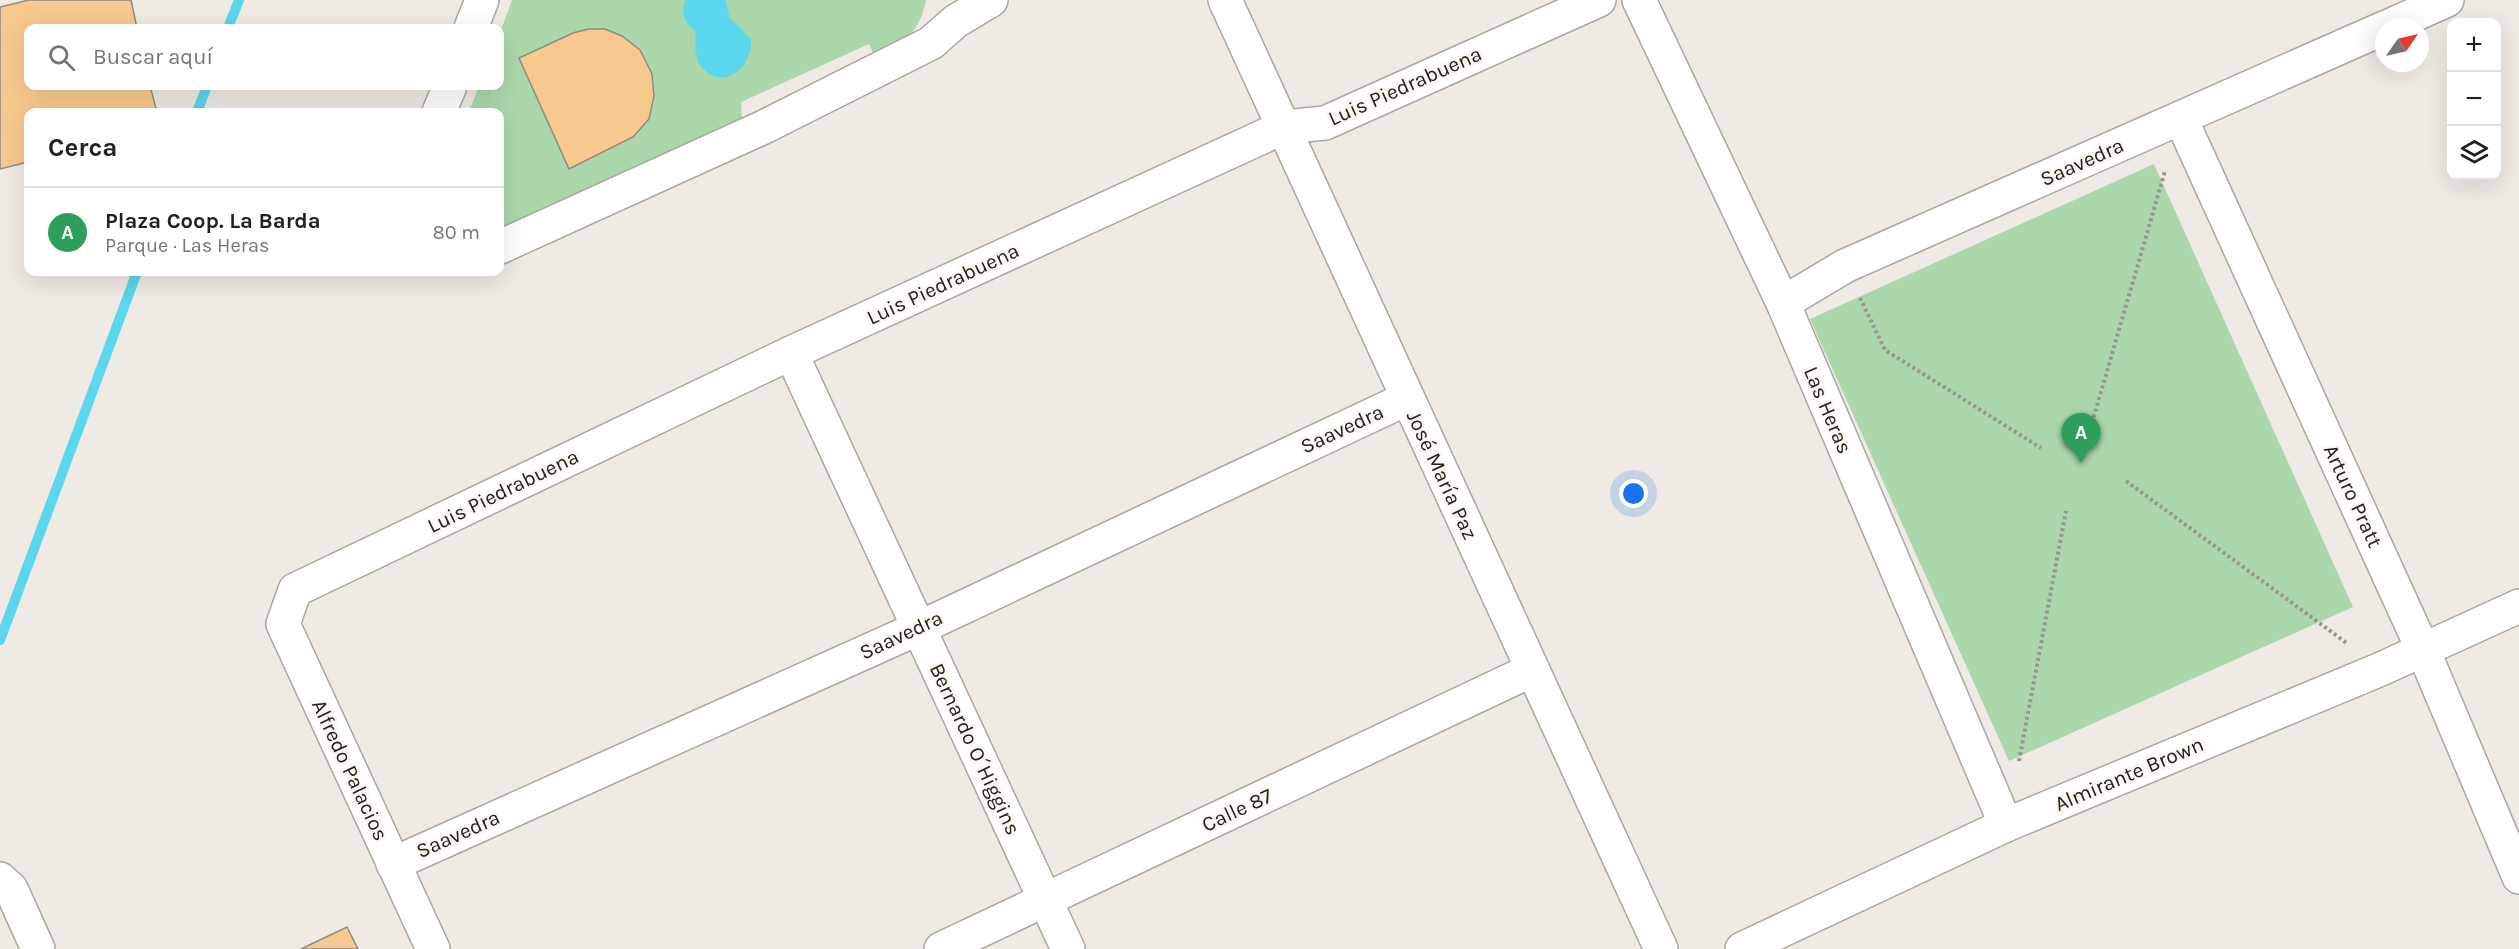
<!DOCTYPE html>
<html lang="es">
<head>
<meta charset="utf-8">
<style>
	body { margin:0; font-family:Karla,sans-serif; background:#f6f6f6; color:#202124 }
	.controls { position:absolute; right:18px; top:18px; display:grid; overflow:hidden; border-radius:12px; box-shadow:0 6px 24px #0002 }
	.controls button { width:54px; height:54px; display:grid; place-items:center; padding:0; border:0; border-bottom:2px solid #e0e0e0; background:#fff; color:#202124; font:30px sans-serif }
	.compass { position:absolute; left:2375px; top:18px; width:54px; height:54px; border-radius:50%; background:#fff; box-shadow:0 6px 24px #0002; rotate:56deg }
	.you { position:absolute; left:1634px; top:494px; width:21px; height:21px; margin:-15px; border:4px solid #fff; border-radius:50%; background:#1a73e8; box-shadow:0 0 0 9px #1a73e833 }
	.badge { display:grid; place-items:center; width:39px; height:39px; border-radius:50%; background:#b051bb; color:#fff; font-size:20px; font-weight:700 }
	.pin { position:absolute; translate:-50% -50px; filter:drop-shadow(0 2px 3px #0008) }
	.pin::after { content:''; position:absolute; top:32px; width:21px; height:18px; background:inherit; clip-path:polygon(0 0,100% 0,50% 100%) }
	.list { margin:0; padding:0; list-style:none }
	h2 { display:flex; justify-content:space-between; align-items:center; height:78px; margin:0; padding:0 24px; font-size:26px }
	h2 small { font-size:20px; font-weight:400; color:#757577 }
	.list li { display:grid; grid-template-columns:39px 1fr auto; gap:18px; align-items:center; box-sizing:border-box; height:90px; padding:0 24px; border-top:2px solid #e0e0e0 }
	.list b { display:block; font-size:22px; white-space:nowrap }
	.list p { margin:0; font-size:20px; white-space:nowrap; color:#757577 }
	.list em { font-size:20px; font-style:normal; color:#757577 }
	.icon { flex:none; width:33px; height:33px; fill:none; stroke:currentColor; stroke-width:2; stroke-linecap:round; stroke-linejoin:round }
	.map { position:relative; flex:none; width:2519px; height:949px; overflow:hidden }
	.search { position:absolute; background:#fff; box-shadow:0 6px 24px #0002; left:24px; top:24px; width:480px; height:66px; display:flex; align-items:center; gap:15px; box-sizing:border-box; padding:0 21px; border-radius:12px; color:#757577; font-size:22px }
	.panel { position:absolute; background:#fff; box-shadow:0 6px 24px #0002; left:24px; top:108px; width:480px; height:168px; border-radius:12px }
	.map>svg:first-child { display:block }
	.green { fill:#abd8ab }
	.water { fill:#5ad6ed }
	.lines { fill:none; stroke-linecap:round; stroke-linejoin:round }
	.stream { stroke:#5ad6ed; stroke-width:10 }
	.building { fill:#f7c98f; stroke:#8e8a85; stroke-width:1.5 }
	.minor-casing { stroke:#aaa6a0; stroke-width:36 }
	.path { stroke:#999590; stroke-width:4; stroke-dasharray:3 3; stroke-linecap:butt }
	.minor { stroke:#fff; stroke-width:33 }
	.labels { text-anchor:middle; stroke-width:6; stroke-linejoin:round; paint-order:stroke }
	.street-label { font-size:21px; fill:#23211f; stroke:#fdf8f2 }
</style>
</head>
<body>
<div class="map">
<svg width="2519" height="949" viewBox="0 0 2519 949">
	<rect width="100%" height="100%" fill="#efeae4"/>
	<!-- green -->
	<g class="green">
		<path d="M512 0H926C919 36 903 40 875 58L869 44 741 102 742 121 500 235V112H469L479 86H500V33Z"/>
		<path d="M2154 164 2353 607 2009 761 1810 319Z"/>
	</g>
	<!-- water -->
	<path class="water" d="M685 0H726L729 17 751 39C752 74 717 92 699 63 693 52 697 43 695 31 684 22 681 14 685 0Z"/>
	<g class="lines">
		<!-- stream -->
		<g class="stream">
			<path d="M228 28 239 0"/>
			<path d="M197 112 207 86"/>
			<path d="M0 640 137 272"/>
		</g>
	</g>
	<!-- building -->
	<g class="building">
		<path d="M29 0H131L137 28H28V86H150L157 112H28V162L0 169V7Z"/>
		<path d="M588 29H605L622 36 640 50 652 74 654 96 649 119 633 137 569 169 519 58 573 33Z"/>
		<path d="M347 927 358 949H301Z"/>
	</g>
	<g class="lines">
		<!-- minor casing -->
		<g class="minor-casing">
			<g id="minor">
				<path d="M1225 0 1661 949"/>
				<path d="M1639 0 1783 303 2006 825"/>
				<path d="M2387 27 2447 0"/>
				<path d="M471 28 482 0"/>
				<path d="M439 112 450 86"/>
				<path d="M2181 119 2423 650 2519 877"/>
				<path d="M500 247 764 127 931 43 956 21 991 0"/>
				<path d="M1783 303 1845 266 2384 28"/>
				<path d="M791 353 1068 949"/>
				<path d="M393 864 919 628 1406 399"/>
				<path d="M0 879 11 889 38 949"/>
				<path d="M433 949 283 624 295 590 791 353 1284 127 1325 123 1599 0"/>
				<path d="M941 949 1532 670"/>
				<path d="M1742 949 2006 825 2381 669 2519 606"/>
			</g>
		</g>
		<!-- path -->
		<g class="path">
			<path d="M1860 298 1885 350 2041 448"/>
			<path d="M2092 423 2165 171"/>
			<path d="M2126 481 2348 644"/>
			<path d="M2019 761 2066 511"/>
		</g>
		<!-- minor -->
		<use href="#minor" class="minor"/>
	</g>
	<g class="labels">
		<!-- street labels -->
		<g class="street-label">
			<text transform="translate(1405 86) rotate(-24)" y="7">Luis Piedrabuena</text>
			<text transform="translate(2082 162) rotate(-24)" y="7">Saavedra</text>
			<text transform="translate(943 284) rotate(-25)" y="7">Luis Piedrabuena</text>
			<text transform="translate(1828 410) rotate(67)" y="7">Las Heras</text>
			<text transform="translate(1342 429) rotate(-25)" y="7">Saavedra</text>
			<text transform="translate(1442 475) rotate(65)" y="7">José María Paz</text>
			<text transform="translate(503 491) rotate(-26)" y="7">Luis Piedrabuena</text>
			<text transform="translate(2353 496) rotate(65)" y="7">Arturo Pratt</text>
			<text transform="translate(901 635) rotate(-25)" y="7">Saavedra</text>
			<text transform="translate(975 749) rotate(65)" y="7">Bernardo O´Higgins</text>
			<text transform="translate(350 770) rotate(65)" y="7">Alfredo Palacios</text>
			<text transform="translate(2129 774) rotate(-23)" y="7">Almirante Brown</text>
			<text transform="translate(1237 810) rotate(-25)" y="7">Calle 87</text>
			<text transform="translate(458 834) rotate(-24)" y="7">Saavedra</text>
		</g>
	</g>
</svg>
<div class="controls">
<button>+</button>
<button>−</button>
<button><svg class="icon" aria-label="layers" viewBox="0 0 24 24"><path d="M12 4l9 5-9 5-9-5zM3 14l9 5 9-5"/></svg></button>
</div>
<svg class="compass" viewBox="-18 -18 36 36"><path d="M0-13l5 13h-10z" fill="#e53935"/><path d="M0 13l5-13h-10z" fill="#757577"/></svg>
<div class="you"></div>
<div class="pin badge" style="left:2081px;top:463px;background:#2e9e5b">A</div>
<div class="search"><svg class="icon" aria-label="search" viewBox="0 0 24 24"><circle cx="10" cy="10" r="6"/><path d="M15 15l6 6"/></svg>Buscar aquí</div>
<section class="panel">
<h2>Cerca<small></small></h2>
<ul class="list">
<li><span class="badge" style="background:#2e9e5b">A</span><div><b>Plaza Coop. La Barda</b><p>Parque · Las Heras</p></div><em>80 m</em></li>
</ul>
</section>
</div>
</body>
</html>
